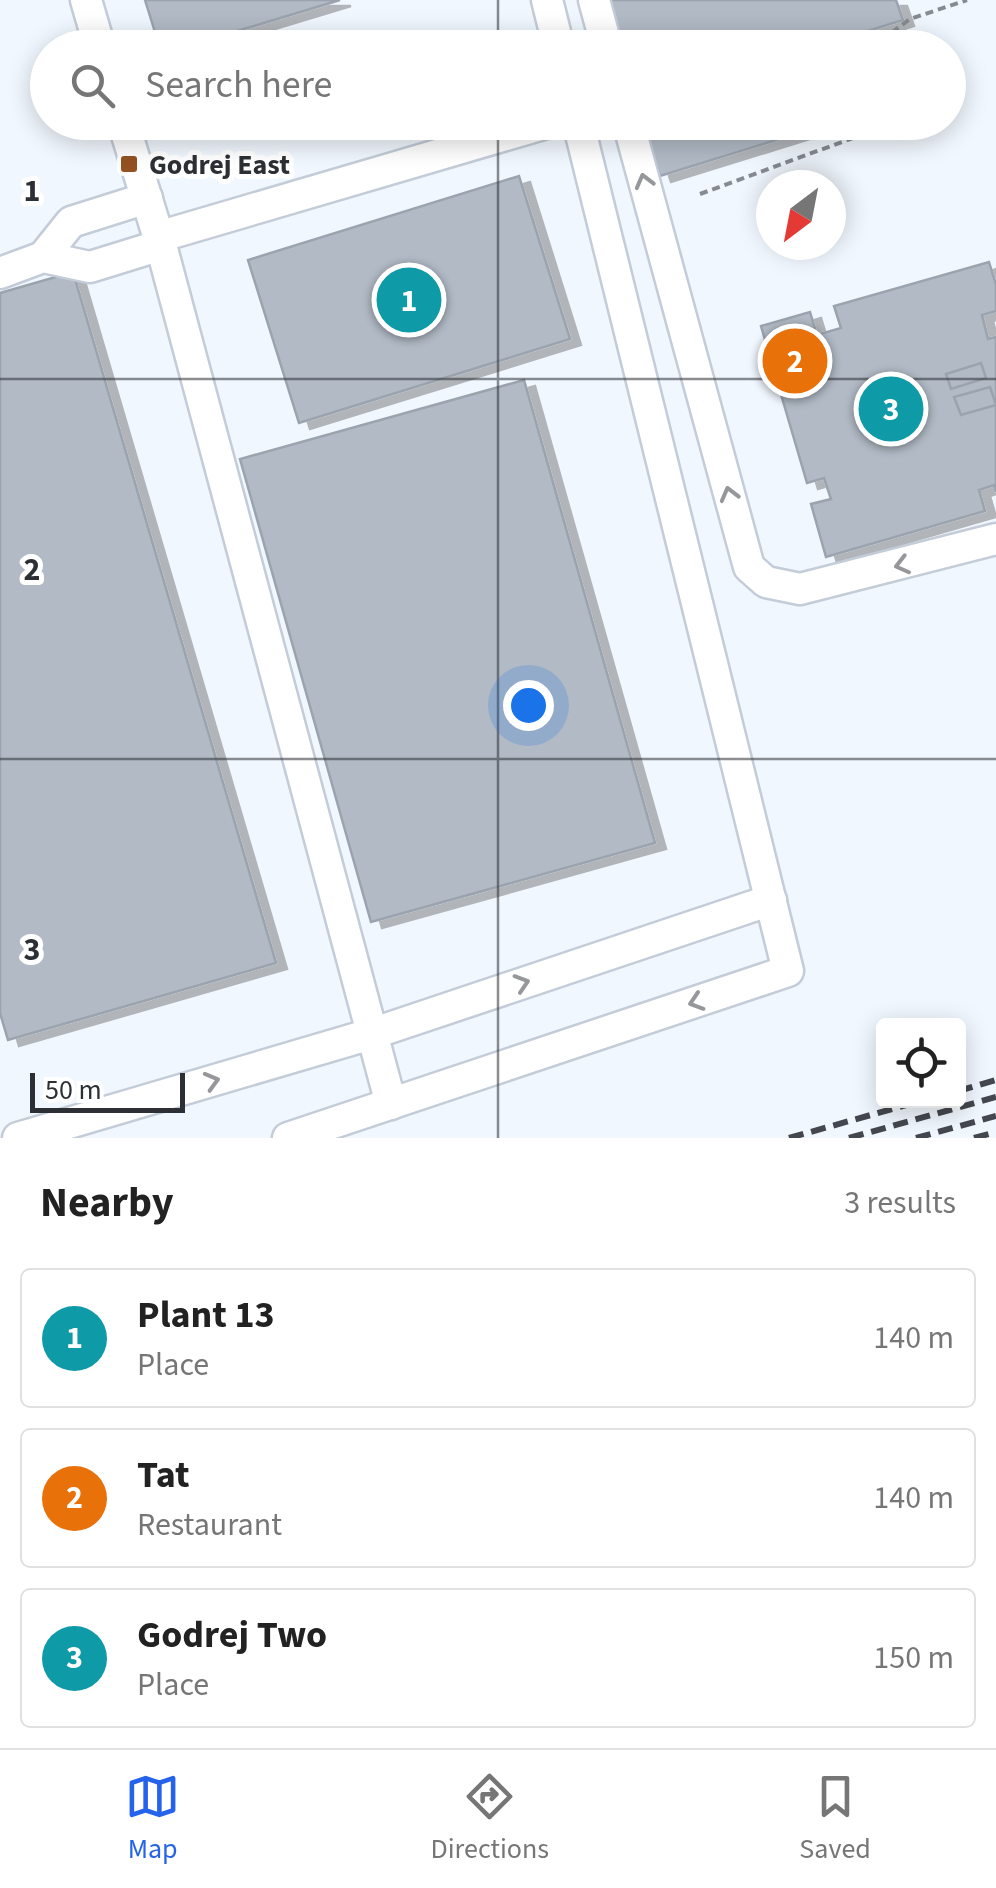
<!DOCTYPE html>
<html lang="en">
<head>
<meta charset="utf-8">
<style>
	body { margin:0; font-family:"Source Sans 3",sans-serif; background:#f6f6f6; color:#222 }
	.controls { position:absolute; right:30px; bottom:30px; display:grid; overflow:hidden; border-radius:10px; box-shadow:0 5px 25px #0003 }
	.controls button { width:90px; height:90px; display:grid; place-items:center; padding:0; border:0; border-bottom:2px solid #e0e0e0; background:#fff; color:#222; font:50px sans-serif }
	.compass { position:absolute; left:756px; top:170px; width:90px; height:90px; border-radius:50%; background:#fff; box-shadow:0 5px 25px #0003; rotate:212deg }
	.scale { position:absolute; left:30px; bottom:25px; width:155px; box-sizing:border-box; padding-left:10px; border:5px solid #2c2f34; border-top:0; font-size:28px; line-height:35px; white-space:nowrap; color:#2c2f34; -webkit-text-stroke:8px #fff; paint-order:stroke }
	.you { position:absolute; left:528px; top:705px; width:35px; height:35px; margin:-25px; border:8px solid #fff; border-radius:50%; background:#1a73e8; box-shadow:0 0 0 15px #1a73e833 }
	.badge { display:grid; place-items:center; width:65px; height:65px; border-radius:50%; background:#2563eb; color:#fff; font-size:32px; font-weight:700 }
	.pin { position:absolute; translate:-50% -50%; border:5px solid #fff; box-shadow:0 2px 10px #0006 }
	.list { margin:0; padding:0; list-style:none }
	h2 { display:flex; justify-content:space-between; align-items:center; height:130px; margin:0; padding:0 40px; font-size:42px }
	h2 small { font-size:32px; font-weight:400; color:#767676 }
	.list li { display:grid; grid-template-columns:65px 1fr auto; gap:30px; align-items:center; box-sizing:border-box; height:140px; margin:0 20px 20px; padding:0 20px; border:2px solid #e0e0e0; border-radius:10px }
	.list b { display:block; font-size:38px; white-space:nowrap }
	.list p { margin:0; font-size:32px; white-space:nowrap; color:#767676 }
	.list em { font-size:32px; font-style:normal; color:#767676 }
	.icon { flex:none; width:55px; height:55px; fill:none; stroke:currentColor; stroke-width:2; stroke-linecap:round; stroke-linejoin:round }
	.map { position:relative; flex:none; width:996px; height:1138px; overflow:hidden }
	.search { position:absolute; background:#fff; box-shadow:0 5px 25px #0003; left:30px; right:30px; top:30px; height:110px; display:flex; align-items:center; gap:25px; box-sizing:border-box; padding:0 35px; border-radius:55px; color:#767676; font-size:38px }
	.sheet { height:610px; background:#fff }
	nav { display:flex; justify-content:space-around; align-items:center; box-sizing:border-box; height:140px; border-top:2px solid #e0e0e0; background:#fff; font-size:28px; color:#767676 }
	nav a { display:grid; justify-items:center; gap:5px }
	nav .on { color:#2563eb }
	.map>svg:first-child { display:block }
	.building { fill:#b1bac5; stroke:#9ba4ae; stroke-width:2.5; filter:url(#shadow) }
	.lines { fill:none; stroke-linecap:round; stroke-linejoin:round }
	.minor-casing { stroke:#c3ccd8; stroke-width:35 }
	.path { stroke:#878b91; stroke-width:4; stroke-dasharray:8 5; stroke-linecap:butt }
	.minor { stroke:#fff; stroke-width:30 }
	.rail { stroke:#44474d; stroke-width:6; stroke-dasharray:15 8; stroke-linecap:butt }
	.oneway { stroke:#96979a }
	.grid { fill:none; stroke:#2c2f34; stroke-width:2.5; stroke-opacity:0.55 }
	.poi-dot { fill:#945121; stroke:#fff; stroke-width:4 }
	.labels { text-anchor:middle; stroke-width:10; stroke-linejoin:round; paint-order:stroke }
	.poi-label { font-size:28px; font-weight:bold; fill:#2c2f34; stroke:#fff; text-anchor:start }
	.grid-label { font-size:32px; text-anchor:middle; font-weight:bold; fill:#2c2f34; stroke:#fff; stroke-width:10; stroke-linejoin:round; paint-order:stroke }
</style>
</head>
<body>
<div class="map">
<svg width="996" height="1138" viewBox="0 0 996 1138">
	<defs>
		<filter id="shadow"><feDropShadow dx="11" dy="6" stdDeviation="0" flood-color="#0004"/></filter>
	</defs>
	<rect width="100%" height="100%" fill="#f1f7fe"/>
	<!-- building -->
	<g class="building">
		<path d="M145 0H340L181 48H160Z"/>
		<path d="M604 0H896L903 20 814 48H619Z"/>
		<path d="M643 122H798L802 132 660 176Z"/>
		<path d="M519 176 570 339 299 423 248 260Z"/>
		<path d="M989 262 996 285V311L982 315 988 339 996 337V492L994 485 979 490 985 511 826 557 811 504 831 499 824 478 807 483 761 326 810 312 817 335 841 328 834 306Z"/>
		<path d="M73 272 276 963 8 1040 0 1013V293Z"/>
		<path d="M807 347 811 366 784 374 778 356Z"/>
		<path d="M981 363 986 378 951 389 946 374Z"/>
		<path d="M524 380 655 843 371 922 240 459Z"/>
		<path d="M990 387 996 405 961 415 954 397Z"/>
	</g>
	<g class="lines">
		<!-- minor casing -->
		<g class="minor-casing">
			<g id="minor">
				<path d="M86 0 100 48"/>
				<path d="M547 0 559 48"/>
				<path d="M594 0 607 48"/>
				<path d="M123 122 161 245 391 1104"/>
				<path d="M628 122 749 567 766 582 800 589 996 539"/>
				<path d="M158 237 550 122"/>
				<path d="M43 257 71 222 147 198"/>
				<path d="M0 273 43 257 90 267 161 245"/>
				<path d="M18 1138 371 1034 771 900"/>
				<path d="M288 1138 788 971 578 122"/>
			</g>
		</g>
		<!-- path -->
		<g class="path">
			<path d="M871 48 910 19 967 0"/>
			<path d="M700 194 861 135 875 122"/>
		</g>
		<!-- minor -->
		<use href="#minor" class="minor"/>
		<!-- rail -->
		<g class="rail">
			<path d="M958 1091 996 1080"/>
			<path d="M789 1138 924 1100"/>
			<path d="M849 1138 996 1097"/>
			<path d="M916 1138 996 1116"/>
			<path d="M974 1138 996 1132"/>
		</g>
	</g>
	<!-- one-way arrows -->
	<defs><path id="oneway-chevron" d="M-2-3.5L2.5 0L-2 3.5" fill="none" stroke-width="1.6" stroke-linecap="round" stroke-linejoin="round" transform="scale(2.5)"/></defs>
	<g class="oneway">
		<use href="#oneway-chevron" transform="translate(644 181) rotate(-105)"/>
		<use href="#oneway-chevron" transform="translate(729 494) rotate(-105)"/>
		<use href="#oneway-chevron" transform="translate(902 565) rotate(166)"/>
		<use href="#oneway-chevron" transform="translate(522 983) rotate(-18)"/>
		<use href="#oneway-chevron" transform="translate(696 1002) rotate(162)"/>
		<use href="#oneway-chevron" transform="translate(212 1081) rotate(-16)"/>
	</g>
	<!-- grid -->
	<path class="grid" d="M498 0V48M498 122V1138M0 379H996M0 759H996"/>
	<!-- markers -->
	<rect class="poi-dot" x="119" y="154" width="20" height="20" rx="5"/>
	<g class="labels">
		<!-- poi labels -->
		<g class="poi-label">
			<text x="149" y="174">Godrej East</text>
		</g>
	</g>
	<g class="grid-label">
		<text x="32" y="201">1</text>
		<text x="32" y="580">2</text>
		<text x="32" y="960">3</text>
	</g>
</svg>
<div class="controls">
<button><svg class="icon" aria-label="locate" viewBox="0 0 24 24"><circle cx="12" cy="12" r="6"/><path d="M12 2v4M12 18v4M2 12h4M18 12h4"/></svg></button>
</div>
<svg class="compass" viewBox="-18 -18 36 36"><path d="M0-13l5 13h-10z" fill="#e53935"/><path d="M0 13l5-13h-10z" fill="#767676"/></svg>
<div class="scale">50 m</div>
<div class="you"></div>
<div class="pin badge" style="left:409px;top:300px;background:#0f9aa8">1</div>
<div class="pin badge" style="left:795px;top:361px;background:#e8710a">2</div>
<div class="pin badge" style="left:891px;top:409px;background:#0f9aa8">3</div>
<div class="search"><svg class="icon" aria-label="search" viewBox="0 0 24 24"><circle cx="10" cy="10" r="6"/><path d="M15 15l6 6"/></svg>Search here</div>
</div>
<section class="sheet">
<h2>Nearby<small>3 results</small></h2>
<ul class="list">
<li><span class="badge" style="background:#0f9aa8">1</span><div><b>Plant 13</b><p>Place</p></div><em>140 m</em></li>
<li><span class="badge" style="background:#e8710a">2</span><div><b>Tat</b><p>Restaurant</p></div><em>140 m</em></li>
<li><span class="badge" style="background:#0f9aa8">3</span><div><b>Godrej Two</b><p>Place</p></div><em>150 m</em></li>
</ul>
</section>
<nav>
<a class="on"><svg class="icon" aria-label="map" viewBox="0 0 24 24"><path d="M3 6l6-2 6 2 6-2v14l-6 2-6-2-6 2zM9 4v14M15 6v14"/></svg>Map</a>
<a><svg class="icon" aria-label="directions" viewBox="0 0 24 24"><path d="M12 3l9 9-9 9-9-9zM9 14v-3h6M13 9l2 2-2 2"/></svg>Directions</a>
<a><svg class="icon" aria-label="saved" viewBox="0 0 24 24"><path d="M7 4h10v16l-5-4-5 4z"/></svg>Saved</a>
</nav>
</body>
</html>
